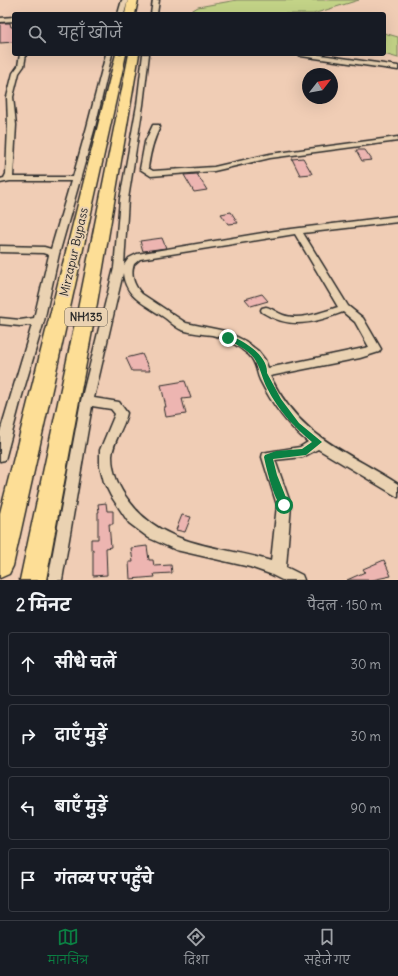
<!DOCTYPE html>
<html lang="hi">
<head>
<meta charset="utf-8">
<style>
	body { margin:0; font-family:Delius,"Playpen Sans Deva",sans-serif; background:#20242c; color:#f1f3f6 }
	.compass { position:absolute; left:302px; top:68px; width:36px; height:36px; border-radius:50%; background:#171b24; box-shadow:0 4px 16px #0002; rotate:59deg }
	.stop { position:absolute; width:12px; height:12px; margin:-9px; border:3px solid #0b8043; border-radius:50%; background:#fff }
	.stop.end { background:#0b8043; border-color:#fff; box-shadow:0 1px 4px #0008 }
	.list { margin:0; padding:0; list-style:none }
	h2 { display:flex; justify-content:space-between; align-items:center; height:52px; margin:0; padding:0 16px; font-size:17px }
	h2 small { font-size:13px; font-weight:400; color:#9ea1a6 }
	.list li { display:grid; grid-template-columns:26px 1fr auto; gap:12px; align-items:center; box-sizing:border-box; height:64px; margin:0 8px 8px; padding:0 8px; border:1px solid #363941; border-radius:4px }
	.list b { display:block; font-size:15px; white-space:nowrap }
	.list em { font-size:13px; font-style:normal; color:#9ea1a6 }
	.icon { flex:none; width:22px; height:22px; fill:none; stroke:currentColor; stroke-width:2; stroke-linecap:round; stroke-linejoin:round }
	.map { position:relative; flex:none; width:398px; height:580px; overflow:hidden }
	.search { position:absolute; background:#171b24; box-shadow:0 4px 16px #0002; left:12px; right:12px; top:12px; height:44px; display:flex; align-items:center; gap:10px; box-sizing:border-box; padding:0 14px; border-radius:4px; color:#9ea1a6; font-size:15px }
	.sheet { height:340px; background:#171b24 }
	nav { display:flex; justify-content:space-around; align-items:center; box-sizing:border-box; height:56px; border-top:1px solid #363941; background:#171b24; font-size:11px; color:#9ea1a6 }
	nav a { display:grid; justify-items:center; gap:2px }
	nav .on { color:#0b8043 }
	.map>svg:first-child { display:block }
	.green { fill:#c3d387; stroke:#777f59 }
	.building { fill:#edb5b1; stroke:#2b2b2b }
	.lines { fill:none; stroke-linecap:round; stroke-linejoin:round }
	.street-casing { stroke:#2b2b2b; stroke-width:3 }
	.highway-casing { stroke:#2b2b2b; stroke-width:3 }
	.street { fill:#ead2b2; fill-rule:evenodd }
	.highway { fill:#fdde96; fill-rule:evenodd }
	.route { fill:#0b8043 }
	.labels { text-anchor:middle; stroke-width:4; stroke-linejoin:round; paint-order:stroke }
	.shield { fill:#ead2b2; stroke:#645d54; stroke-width:1 }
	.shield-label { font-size:11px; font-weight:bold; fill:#2b2b2b }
	.street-label { font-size:12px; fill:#2b2b2b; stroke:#ead2b2 }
</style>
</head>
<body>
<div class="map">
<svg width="398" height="580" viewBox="0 0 398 580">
	<rect width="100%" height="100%" fill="#f0cdb5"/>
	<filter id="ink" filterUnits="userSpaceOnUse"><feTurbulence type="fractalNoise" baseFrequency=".025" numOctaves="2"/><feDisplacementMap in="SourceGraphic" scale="8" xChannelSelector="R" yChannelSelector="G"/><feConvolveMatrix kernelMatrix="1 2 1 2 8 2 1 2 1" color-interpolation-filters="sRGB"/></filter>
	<g filter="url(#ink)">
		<!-- green -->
		<g class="green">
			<path d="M237 0H359L313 14H186L198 7Z"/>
			<path d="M384 33 398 37V58L384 54Z"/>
		</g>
		<!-- building -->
		<g class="building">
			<path d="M0 23H10L11 27H14V42L0 43Z"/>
			<path d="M356 150H365L372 160 362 161Z"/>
			<path d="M303 158 310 170 312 174 300 175 292 159Z"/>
			<path d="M197 174 207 190 194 192 184 175Z"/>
			<path d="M231 212 238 223 228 224 221 214Z"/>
			<path d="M162 238 166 248 143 251 140 241Z"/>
			<path d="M262 294 268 301 251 306 245 299Z"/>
			<path d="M142 354 150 371H132L126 358Z"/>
			<path d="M185 381 191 398 182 399 186 414 166 417 164 407H166L161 385Z"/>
			<path d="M106 503 107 511H113V524H109L111 547 106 548 107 575 93 576V549L91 550V539H98V512H99L98 504Z"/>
			<path d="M182 515 191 517 185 532 176 530Z"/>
			<path d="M147 546 149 560H153L154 566 171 565 172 573 154 574 155 577 130 579 129 562H133L131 548Z"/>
			<path d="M384 560 391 576 372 580H347L365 572 363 569Z"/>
		</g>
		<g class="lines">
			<!-- street casing -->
			<g class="street-casing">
				<g id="street">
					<path d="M122 0H128L124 14H118Z"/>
					<path d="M153 0H159L157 14H151Z"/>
					<path d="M14 17V21L0 22V18Z"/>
					<path d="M20 54H26L24 66 19 73 13 97 16 125 13 177H73L87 127 106 54H112L95 127 59 254 44 321 21 399 6 456 5 460 0 461V432L32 325 20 326 0 324V318L20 320 34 318 49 255 43 253 0 252V246L44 247 51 249 71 181H10L0 183V179L4 178 6 174 8 125 7 97 13 73 18 66Z"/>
					<path d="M143 54H149L143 105 128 199 124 265 129 258 137 254 275 231 398 216V222L303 233 348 306 363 318 381 349 379 352 360 358 270 376C301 439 344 449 398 484V497L318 449 303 457 275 460 291 505 286 567 302 575 304 580H282L270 574 250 567 176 550 149 538 129 523 111 496 104 482 100 466V450L115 414 111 409 92 406 62 580H48L81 401 114 268 120 199 137 105ZM295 234 338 307C322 312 300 321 283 315 277 313 272 308 266 307L262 308 261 310 262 312C290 330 314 323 343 312L355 322 369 347 268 368 265 360 258 351 245 341 225 331 186 323 142 294C134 286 130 275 134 264L140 259ZM123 273C125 297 145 304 162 316 169 320 174 327 182 330 192 333 202 334 212 335 225 338 239 346 249 355 257 363 256 371 260 380 272 404 287 425 308 442L300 447 268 452 263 453 262 457 277 505 271 561C220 545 164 548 129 501 119 488 112 473 112 456 113 441 124 428 127 413L119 402 94 398Z"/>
					<path d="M298 54H314L398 66V70L301 56Z"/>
					<path d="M153 125H159L160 127C153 140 150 154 148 168L153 171 214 167 270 154 398 137V141L270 158 214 171 151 176 140 169 145 142Z"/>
				</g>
			</g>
			<!-- highway casing -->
			<g class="highway-casing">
				<g id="highway">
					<path d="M128 0H138L135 14H125Z"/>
					<path d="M116 54H126L13 566 9 574 0 578V513Z"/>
					<path d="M129 54H139L96 309 46 580H20L78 309Z"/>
				</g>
			</g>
			<!-- street -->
			<use href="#street" class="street"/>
			<!-- highway -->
			<use href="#highway" class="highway"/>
		</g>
	</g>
	<!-- route -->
	<path class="route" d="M228 335C243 340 268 355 267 373L281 399 299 423 322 442 306 455 273 459 277 475 289 505 284 509C275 505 266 467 264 457L265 455 276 451 302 449 312 442C294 427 278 410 267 388 262 378 260 366 254 358 247 349 235 344 226 339L224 338Z"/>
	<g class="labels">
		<!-- shield labels -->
		<rect class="shield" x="65" y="308" width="42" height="18" rx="3"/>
		<g class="shield-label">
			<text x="86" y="321">NH135</text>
		</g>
		<!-- street labels -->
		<g class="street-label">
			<text transform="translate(74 252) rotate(-77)" y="4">Mirzapur Bypass</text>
		</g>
	</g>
</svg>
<svg class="compass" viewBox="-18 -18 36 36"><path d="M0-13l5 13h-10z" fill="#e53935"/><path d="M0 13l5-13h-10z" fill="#9ea1a6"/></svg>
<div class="stop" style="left:284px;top:505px"></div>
<div class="stop end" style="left:228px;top:338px"></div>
<div class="search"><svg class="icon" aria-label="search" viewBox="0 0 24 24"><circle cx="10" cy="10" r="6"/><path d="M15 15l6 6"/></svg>यहाँ खोजें</div>
</div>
<section class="sheet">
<h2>2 मिनट<small>पैदल · 150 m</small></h2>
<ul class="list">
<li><svg class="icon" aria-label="ahead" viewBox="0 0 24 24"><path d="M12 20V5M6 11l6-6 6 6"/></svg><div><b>सीधे चलें</b></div><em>30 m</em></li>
<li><svg class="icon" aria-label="right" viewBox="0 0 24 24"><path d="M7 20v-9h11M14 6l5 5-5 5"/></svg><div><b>दाएँ मुड़ें</b></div><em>30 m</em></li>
<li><svg class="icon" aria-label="left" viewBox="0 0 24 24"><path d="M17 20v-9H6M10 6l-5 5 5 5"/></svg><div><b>बाएँ मुड़ें</b></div><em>90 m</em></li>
<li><svg class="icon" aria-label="arrive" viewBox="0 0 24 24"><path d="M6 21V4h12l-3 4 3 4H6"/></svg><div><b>गंतव्य पर पहुँचे</b></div></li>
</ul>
</section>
<nav>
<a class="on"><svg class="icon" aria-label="map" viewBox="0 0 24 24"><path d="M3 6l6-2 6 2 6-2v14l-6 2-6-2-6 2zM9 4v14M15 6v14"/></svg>मानचित्र</a>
<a><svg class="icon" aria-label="directions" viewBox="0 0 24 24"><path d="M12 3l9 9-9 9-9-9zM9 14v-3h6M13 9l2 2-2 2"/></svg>दिशा</a>
<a><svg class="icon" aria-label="saved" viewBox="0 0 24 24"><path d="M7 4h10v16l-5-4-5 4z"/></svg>सहेजे गए</a>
</nav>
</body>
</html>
